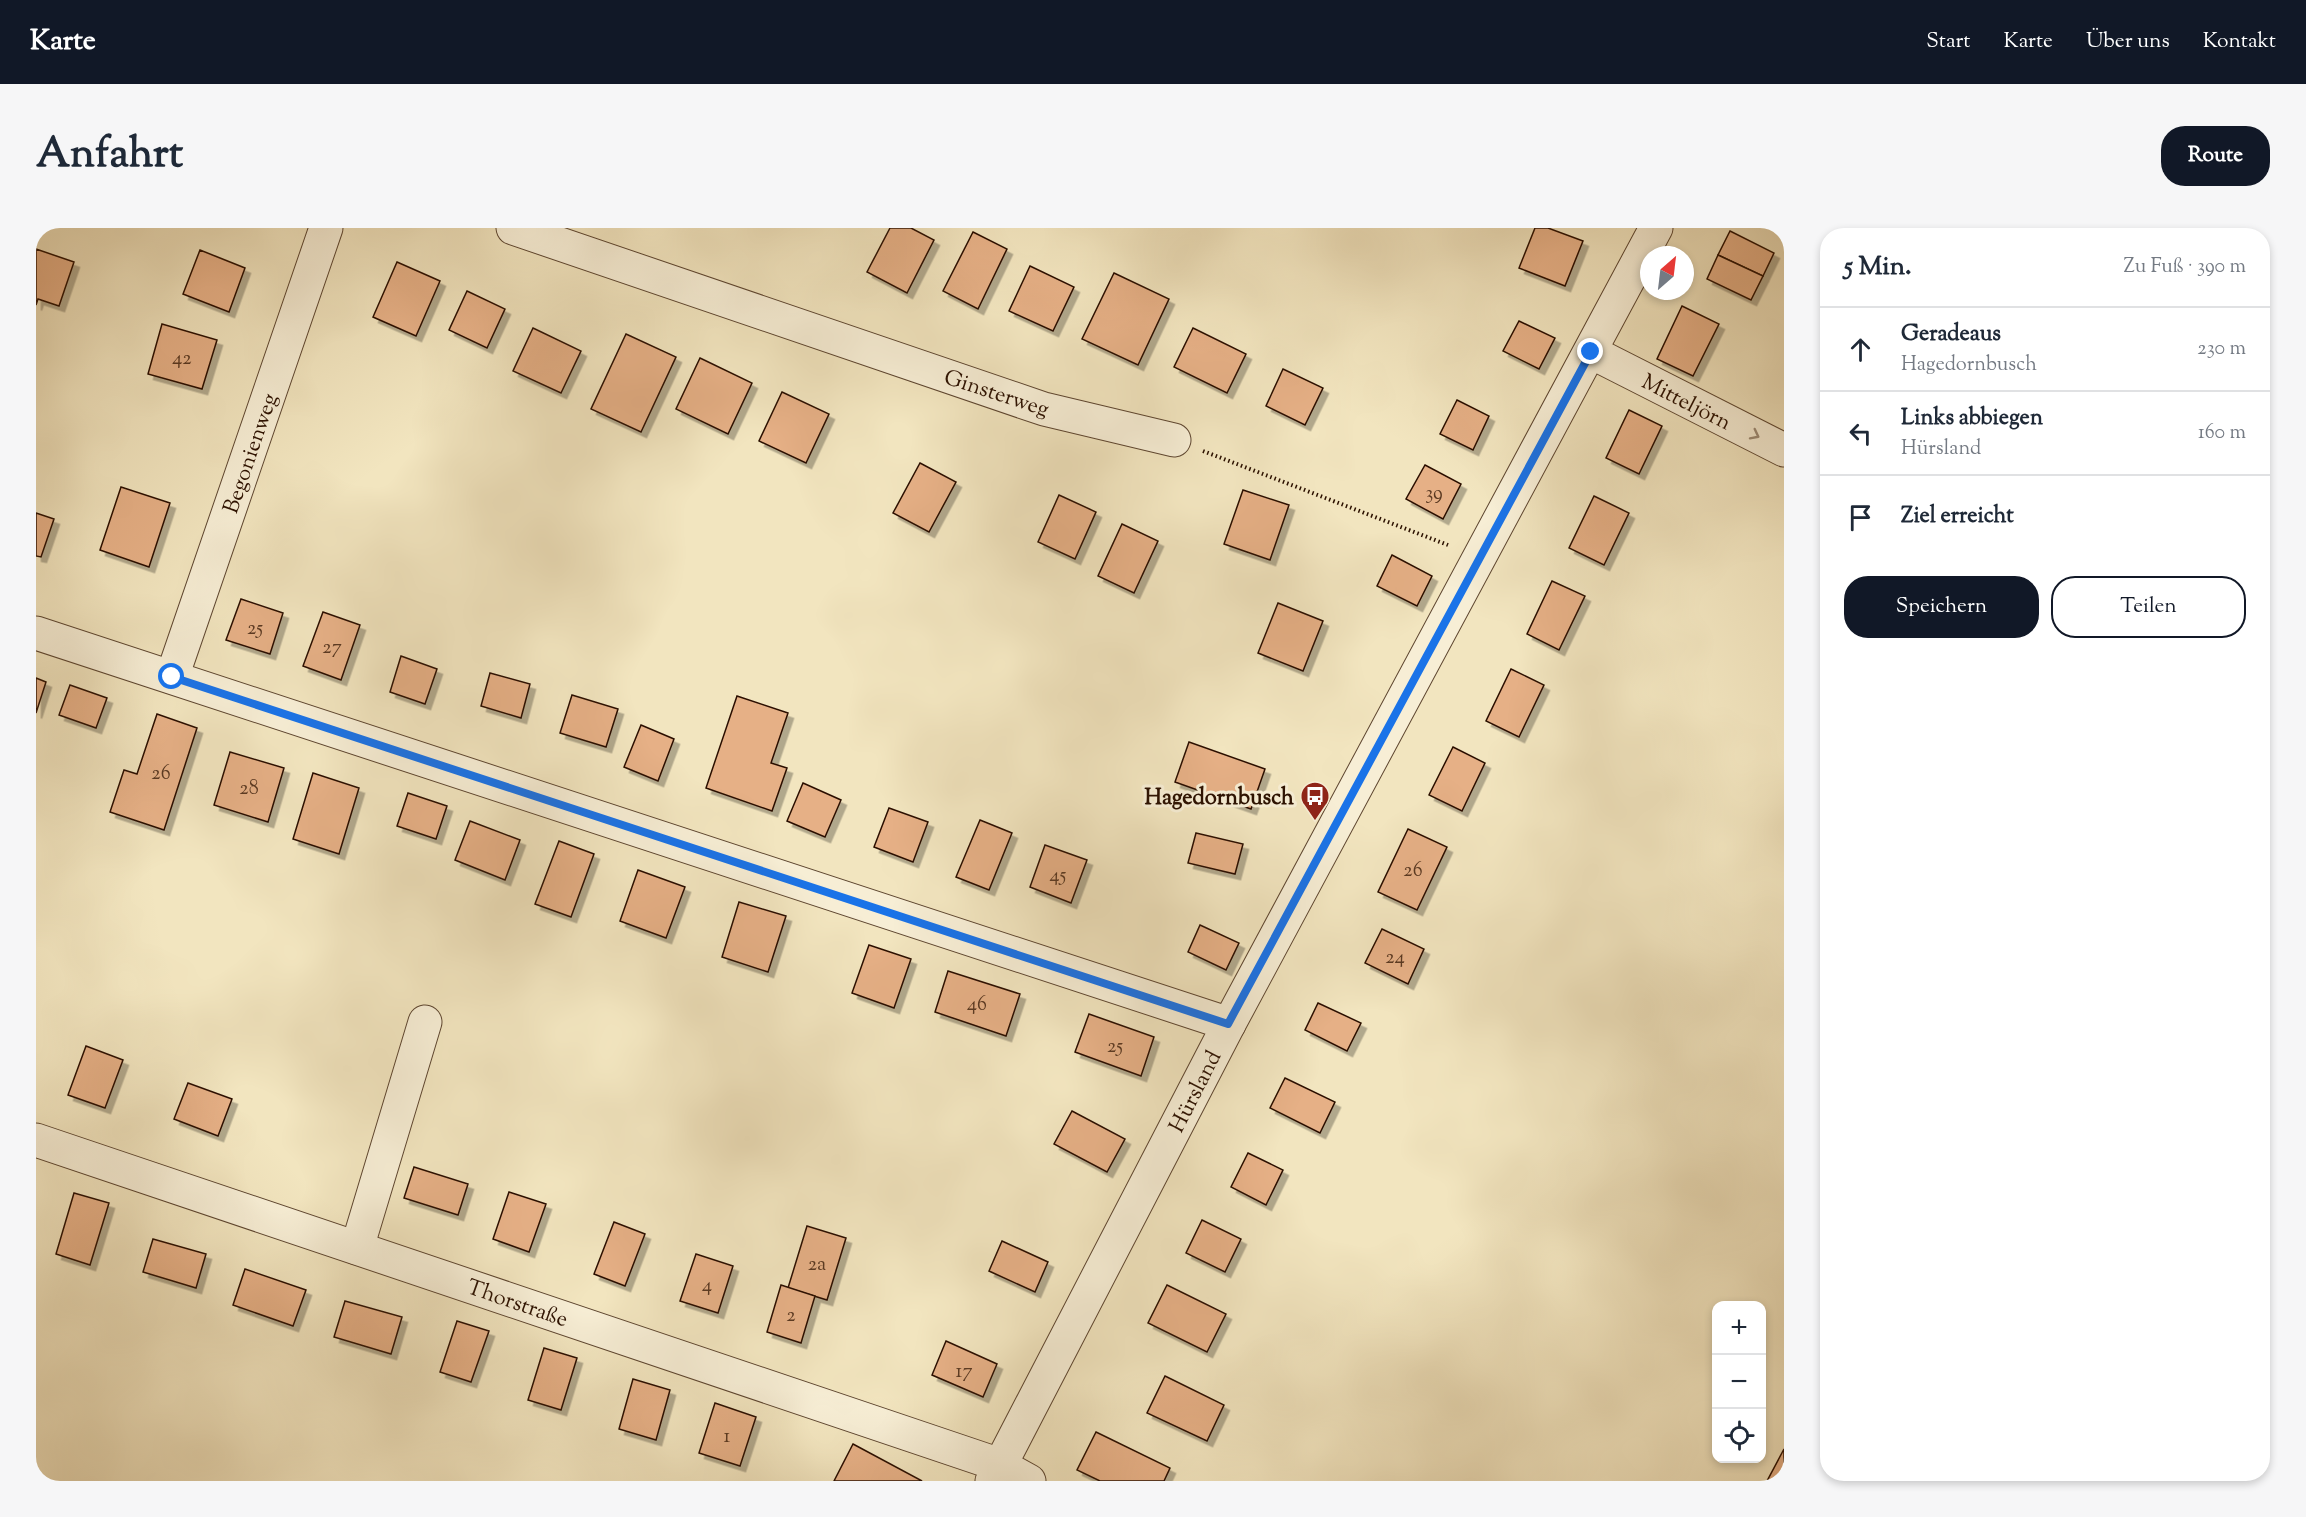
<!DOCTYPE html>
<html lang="de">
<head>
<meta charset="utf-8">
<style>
	body { margin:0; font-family:"Sorts Mill Goudy",serif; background:#f6f6f7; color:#1f2937 }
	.controls { position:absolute; right:18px; bottom:18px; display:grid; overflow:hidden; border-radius:12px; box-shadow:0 3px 9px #0003 }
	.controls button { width:54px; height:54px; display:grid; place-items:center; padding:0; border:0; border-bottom:2px solid #e0e1e3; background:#fff; color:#1f2937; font:30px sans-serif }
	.compass { position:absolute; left:1604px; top:18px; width:54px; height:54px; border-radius:50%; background:#fff; box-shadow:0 3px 9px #0003; rotate:28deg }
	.stop { position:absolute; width:18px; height:18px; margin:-14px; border:4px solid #1a73e8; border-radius:50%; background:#fff }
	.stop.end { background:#1a73e8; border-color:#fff; box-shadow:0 2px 6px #0008 }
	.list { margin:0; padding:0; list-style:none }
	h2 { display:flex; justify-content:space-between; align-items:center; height:78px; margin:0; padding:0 24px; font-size:26px }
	h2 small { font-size:20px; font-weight:400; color:#747a83 }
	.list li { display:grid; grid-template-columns:39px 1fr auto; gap:18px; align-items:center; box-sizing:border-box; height:84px; padding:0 24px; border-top:2px solid #e0e1e3 }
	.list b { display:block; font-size:22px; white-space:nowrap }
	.list p { margin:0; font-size:20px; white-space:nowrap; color:#747a83 }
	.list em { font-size:20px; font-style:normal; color:#747a83 }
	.actions { display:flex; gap:12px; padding:18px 24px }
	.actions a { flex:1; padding:14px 0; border:2px solid #111827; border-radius:24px; text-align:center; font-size:21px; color:#111827 }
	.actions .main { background:#111827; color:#fff }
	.icon { flex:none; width:33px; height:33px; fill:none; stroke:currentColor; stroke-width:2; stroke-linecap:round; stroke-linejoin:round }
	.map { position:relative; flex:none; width:1748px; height:1253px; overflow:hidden; border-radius:24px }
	header { display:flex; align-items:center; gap:36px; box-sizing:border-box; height:84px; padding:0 30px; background:#111827; color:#fff }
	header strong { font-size:28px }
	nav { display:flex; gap:33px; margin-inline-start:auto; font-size:21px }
	.intro { display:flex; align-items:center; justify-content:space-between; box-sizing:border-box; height:144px; padding:0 36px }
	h1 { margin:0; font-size:42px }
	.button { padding:15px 27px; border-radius:24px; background:#111827; color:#fff; font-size:21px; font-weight:700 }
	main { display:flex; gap:36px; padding:0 36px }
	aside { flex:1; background:#fff; border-radius:24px; box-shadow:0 3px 9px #0003 }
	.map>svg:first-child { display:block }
	.building { fill:#e6b086; stroke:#2c1100; stroke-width:1.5; filter:url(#shadow) }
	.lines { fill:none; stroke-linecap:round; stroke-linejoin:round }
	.minor-casing { stroke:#5e4630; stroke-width:35 }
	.path { stroke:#2c1100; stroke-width:4; stroke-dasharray:1.5 3; stroke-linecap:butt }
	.minor { stroke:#f7eed5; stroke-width:33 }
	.oneway { stroke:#9c8b75 }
	.route { stroke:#1a73e8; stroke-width:8 }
	.labels { text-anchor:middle; stroke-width:6; stroke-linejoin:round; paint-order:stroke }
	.number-label { font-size:20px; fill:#5a3922 }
	.street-label { font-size:22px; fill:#2c1100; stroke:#f7eed5 }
	.poi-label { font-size:22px; font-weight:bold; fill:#2c1100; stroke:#f7eed5; text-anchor:end }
</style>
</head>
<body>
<header>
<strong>Karte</strong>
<nav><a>Start</a><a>Karte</a><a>Über uns</a><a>Kontakt</a></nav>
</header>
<div class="intro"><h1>Anfahrt</h1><a class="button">Route</a></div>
<main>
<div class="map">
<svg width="1748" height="1253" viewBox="0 0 1748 1253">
	<defs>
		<filter id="shadow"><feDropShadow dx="5.5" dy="5.5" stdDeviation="0" flood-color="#0004"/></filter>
	</defs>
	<rect width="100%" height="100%" fill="#f2e5bf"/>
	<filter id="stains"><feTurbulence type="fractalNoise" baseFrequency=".00333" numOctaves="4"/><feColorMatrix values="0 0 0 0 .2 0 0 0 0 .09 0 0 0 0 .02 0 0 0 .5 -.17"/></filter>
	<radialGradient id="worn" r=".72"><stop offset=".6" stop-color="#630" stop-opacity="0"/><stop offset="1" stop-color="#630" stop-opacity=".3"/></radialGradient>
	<!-- building -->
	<g class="building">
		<path d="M854 0H875L898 12 871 65 831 44Z"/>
		<path d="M1499 0H1512L1547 13 1529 58 1483 40Z"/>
		<path d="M1694 3 1738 25 1727 48 1682 27Z"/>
		<path d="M937 4 971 21 942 81 907 63Z"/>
		<path d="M0 21 38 34 23 78 2 71 0 77Z"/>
		<path d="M164 22 209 40 193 84 147 66Z"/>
		<path d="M1682 27 1727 48 1715 72 1671 51Z"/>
		<path d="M361 34 404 53 380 108 337 89Z"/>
		<path d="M994 38 1038 59 1017 103 973 83Z"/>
		<path d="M1078 45 1133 71 1102 137 1046 111Z"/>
		<path d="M431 63 469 81 451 120 413 102Z"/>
		<path d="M1646 78 1683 96 1657 148 1621 131Z"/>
		<path d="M1483 93 1519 110 1503 141 1467 123Z"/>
		<path d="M126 96 181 112 166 161 112 146Z"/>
		<path d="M497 100 545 123 525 165 477 143Z"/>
		<path d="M1157 100 1210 126 1191 165 1138 139Z"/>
		<path d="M590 106 640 129 605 204 555 181Z"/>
		<path d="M664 130 716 155 692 206 640 181Z"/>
		<path d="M1247 141 1287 160 1269 197 1230 178Z"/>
		<path d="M746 164 793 186 770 235 723 213Z"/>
		<path d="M1421 172 1453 188 1437 222 1404 206Z"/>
		<path d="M1593 182 1626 198 1603 246 1570 230Z"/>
		<path d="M884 235 920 254 893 304 857 285Z"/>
		<path d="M1389 237 1425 256 1407 291 1370 271Z"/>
		<path d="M85 259 134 275 113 339 64 322Z"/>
		<path d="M1207 262 1253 277 1234 332 1188 316Z"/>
		<path d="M1023 267 1060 284 1039 331 1002 314Z"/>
		<path d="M1558 268 1593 285 1568 337 1533 320Z"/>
		<path d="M0 285 18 291 5 329 0 328Z"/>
		<path d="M1086 296 1122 313 1098 365 1062 348Z"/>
		<path d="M1356 327 1396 348 1381 378 1341 358Z"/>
		<path d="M1516 353 1549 368 1523 422 1491 406Z"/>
		<path d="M205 371 247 385 234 426 190 412Z"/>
		<path d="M1242 375 1287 393 1267 443 1222 425Z"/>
		<path d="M287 384 324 397 305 452 267 438Z"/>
		<path d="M365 428 401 441 389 476 354 464Z"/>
		<path d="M1475 441 1508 457 1483 509 1450 493Z"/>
		<path d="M454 445 494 456 485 490 445 478Z"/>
		<path d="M0 450 10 454 0 485Z"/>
		<path d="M34 457 71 470 60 500 23 487Z"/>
		<path d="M536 467 582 481 570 519 524 505Z"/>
		<path d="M701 468 752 485 735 535 751 540 736 583 670 560Z"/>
		<path d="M121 486 161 500 128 602 74 584 88 542 101 546Z"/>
		<path d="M605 497 638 511 622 553 588 539Z"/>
		<path d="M1153 514 1229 541 1215 581 1139 554Z"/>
		<path d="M1417 519 1449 535 1426 583 1393 567Z"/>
		<path d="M194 524 248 540 232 594 178 577Z"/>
		<path d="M277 545 323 560 303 626 257 611Z"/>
		<path d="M767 555 805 572 789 609 751 593Z"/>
		<path d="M372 565 411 578 400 611 361 598Z"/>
		<path d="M853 580 892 594 877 634 838 619Z"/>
		<path d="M944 592 976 605 953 662 920 649Z"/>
		<path d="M434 593 484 612 469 652 419 632Z"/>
		<path d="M1372 601 1411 619 1381 682 1342 664Z"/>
		<path d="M1160 605 1207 616 1199 646 1152 635Z"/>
		<path d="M523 613 558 626 535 689 499 676Z"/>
		<path d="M1009 617 1051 632 1035 675 994 659Z"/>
		<path d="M602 642 649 659 630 710 584 693Z"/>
		<path d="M703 674 750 688 732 744 686 729Z"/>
		<path d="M1164 697 1203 715 1190 742 1152 724Z"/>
		<path d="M1346 701 1388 721 1372 756 1329 735Z"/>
		<path d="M833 717 875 731 858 780 816 765Z"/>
		<path d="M912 743 984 766 970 808 899 784Z"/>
		<path d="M1282 775 1325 795 1311 823 1269 802Z"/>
		<path d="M1053 786 1118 809 1105 848 1039 824Z"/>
		<path d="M50 818 87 832 69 880 32 867Z"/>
		<path d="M1249 850 1299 874 1284 905 1234 880Z"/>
		<path d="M152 855 196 871 182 908 138 891Z"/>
		<path d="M1036 883 1089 911 1071 944 1018 916Z"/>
		<path d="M1212 925 1247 942 1230 977 1195 959Z"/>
		<path d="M378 939 432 956 422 987 368 970Z"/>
		<path d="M473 964 510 976 493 1024 457 1011Z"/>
		<path d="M38 965 73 975 54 1037 20 1026Z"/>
		<path d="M1166 992 1205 1011 1189 1044 1150 1025Z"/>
		<path d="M578 994 609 1006 589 1058 558 1046Z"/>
		<path d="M771 998 810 1010 791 1072 752 1060Z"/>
		<path d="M117 1011 170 1026 160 1060 107 1044Z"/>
		<path d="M966 1013 1012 1034 999 1064 953 1043Z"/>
		<path d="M660 1026 697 1038 682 1085 644 1073Z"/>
		<path d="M209 1041 270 1062 257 1098 197 1077Z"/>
		<path d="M745 1057 779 1068 765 1115 731 1104Z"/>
		<path d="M1131 1057 1190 1086 1171 1124 1112 1095Z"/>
		<path d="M309 1073 366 1089 355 1126 298 1109Z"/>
		<path d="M421 1093 453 1103 435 1154 404 1144Z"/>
		<path d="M910 1113 961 1136 947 1169 896 1147Z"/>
		<path d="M508 1120 541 1130 525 1182 492 1172Z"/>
		<path d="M1129 1148 1188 1177 1171 1213 1111 1185Z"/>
		<path d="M597 1151 634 1162 620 1212 583 1201Z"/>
		<path d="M679 1175 720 1189 704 1238 663 1225Z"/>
		<path d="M1060 1204 1134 1240 1128 1253H1064L1041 1242Z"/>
		<path d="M817 1216 886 1253H798Z"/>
		<path d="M1748 1221V1253H1731Z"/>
	</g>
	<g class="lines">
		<!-- minor casing -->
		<g class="minor-casing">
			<g id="minor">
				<path d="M477 0 1008 181 1138 212"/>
				<path d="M1555 124 1748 222"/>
				<path d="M0 405 1193 796"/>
				<path d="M136 449 290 0"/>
				<path d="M0 912 964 1237 993 1253"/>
				<path d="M321 1020 389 794"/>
				<path d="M956 1253 1193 796 1620 0"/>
			</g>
		</g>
		<!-- path -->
		<path class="path" d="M1167 223 1412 317"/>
		<!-- minor -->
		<use href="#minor" class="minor"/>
	</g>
	<!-- one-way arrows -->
	<defs><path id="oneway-chevron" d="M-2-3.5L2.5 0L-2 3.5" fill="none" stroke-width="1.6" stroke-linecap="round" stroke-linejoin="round" transform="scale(1.5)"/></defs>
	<use class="oneway" href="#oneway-chevron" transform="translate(1719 207) rotate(27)"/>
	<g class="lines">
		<!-- route -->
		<path class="route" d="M136 449 1192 796 1555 124"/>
	</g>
	<!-- icons -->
	<defs>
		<g id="bus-pin" transform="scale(1.5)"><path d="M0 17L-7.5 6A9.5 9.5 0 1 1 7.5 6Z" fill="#8f2418" stroke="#f7eed5"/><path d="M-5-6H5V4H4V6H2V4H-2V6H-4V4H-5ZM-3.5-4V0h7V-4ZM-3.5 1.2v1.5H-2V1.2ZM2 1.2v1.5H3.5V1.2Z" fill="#fff"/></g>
	</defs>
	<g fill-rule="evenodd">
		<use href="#bus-pin" x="1279" y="568"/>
	</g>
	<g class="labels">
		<!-- number labels -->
		<g class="number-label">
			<text x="146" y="136">42</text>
			<text x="1398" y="271">39</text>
			<text x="219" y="406">25</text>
			<text x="296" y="425">27</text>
			<text x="125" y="551">26</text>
			<text x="213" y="566">28</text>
			<text x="1377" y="648">26</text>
			<text x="1022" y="653">45</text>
			<text x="1359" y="735">24</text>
			<text x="941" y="782">46</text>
			<text x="1079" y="824">25</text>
			<text x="781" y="1042">2a</text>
			<text x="671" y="1063">4</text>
			<text x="755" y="1093">2</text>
			<text x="928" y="1149">17</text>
			<text x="691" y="1214">1</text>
		</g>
		<!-- street labels -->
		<g class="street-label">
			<text transform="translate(961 164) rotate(18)" y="8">Ginsterweg</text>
			<text transform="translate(1651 173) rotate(27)" y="8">Mitteljörn</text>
			<text transform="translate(213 225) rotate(-71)" y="8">Begonienweg</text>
			<text transform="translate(1158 863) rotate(-63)" y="8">Hürsland</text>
			<text transform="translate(482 1074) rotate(19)" y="8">Thorstraße</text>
		</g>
		<!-- poi labels -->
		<g class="poi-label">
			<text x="1258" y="576">Hagedornbusch</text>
		</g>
	</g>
	<rect width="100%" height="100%" filter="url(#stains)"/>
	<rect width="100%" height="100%" fill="url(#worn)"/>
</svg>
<div class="controls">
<button>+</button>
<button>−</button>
<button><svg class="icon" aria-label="locate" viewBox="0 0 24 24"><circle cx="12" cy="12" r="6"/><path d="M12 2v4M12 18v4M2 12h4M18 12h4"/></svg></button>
</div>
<svg class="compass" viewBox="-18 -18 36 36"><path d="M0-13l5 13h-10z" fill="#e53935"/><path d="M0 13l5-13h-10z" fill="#747a83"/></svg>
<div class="stop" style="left:136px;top:449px"></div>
<div class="stop end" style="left:1555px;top:124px"></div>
</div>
<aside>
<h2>5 Min.<small>Zu Fuß · 390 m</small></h2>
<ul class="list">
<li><svg class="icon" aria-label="ahead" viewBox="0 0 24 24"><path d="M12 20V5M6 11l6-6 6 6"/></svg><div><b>Geradeaus</b><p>Hagedornbusch</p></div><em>230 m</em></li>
<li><svg class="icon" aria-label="left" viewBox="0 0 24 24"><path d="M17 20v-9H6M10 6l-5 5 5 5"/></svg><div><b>Links abbiegen</b><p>Hürsland</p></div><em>160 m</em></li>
<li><svg class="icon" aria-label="arrive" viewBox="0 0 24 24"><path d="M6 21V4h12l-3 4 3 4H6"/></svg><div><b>Ziel erreicht</b></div></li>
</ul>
<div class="actions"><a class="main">Speichern</a><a>Teilen</a></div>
</aside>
</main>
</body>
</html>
